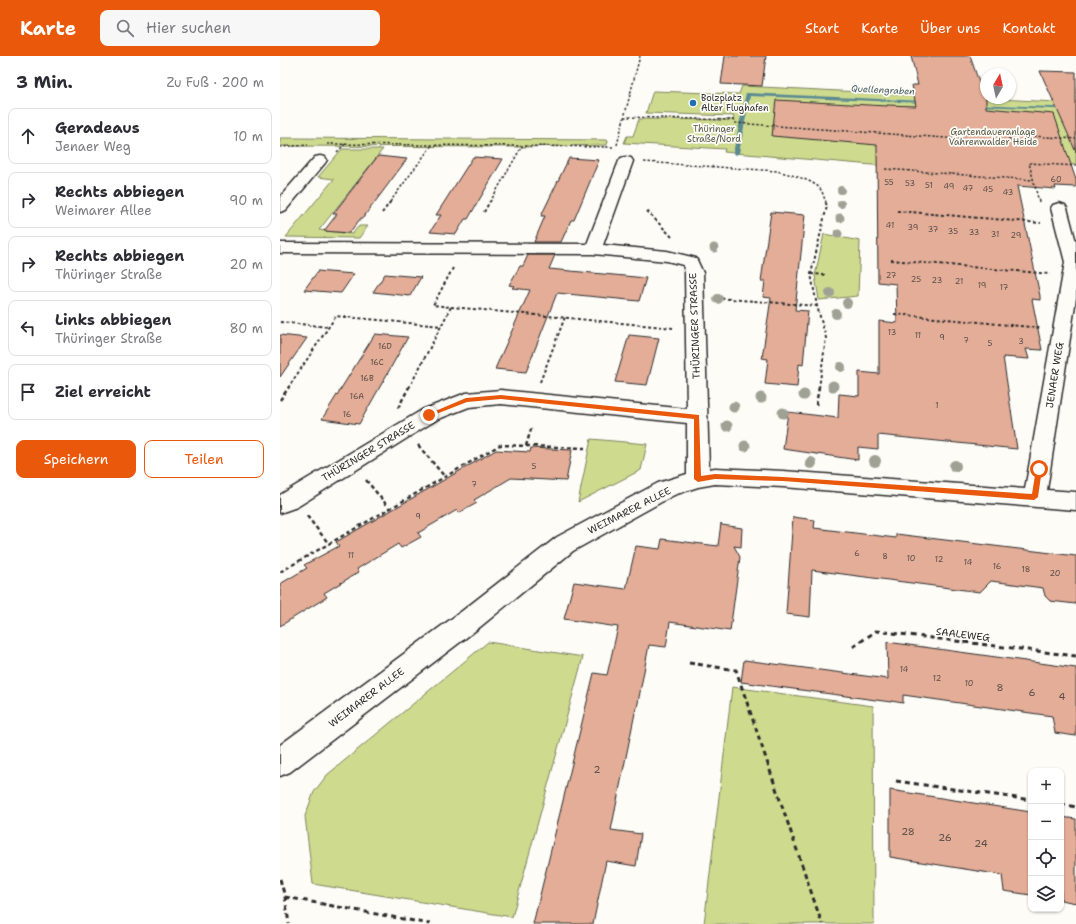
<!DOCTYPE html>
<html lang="de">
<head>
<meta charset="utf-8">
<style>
	body { margin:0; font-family:"Shantell Sans",sans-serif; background:#f7f7f7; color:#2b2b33 }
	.controls { position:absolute; right:12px; bottom:12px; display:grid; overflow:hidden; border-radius:8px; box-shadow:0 1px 3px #0004 }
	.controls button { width:36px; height:36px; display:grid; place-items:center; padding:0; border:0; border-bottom:1px solid #e1e1e2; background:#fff; color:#2b2b33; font:20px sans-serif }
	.compass { position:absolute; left:700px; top:12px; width:36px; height:36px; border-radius:50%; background:#fff; box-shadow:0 1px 3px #0004; rotate:9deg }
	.stop { position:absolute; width:12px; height:12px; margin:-9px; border:3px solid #ea580c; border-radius:50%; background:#fff }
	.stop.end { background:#ea580c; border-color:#fff; box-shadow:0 1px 4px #0008 }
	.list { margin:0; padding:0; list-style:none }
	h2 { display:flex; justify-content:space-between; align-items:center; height:52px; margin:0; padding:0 16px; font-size:17px }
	h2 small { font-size:13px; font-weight:400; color:#7c7c81 }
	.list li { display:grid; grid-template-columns:26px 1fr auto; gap:12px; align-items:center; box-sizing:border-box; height:56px; margin:0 8px 8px; padding:0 8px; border:1px solid #e1e1e2; border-radius:8px }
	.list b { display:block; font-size:15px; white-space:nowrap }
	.list p { margin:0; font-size:13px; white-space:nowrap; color:#7c7c81 }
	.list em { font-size:13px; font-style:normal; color:#7c7c81 }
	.actions { display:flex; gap:8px; padding:12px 16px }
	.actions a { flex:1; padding:9px 0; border:1px solid #ea580c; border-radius:8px; text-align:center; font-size:14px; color:#ea580c }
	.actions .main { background:#ea580c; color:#fff }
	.icon { flex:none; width:22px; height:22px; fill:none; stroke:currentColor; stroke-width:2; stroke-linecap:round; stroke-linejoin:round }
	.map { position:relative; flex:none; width:796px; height:868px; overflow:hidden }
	header { display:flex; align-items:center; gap:24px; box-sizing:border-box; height:56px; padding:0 20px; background:#ea580c; color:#fff }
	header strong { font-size:19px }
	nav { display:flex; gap:22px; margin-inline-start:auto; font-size:14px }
	.search { width:280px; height:36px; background:#f7f7f7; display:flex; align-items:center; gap:10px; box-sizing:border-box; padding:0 14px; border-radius:8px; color:#7c7c81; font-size:15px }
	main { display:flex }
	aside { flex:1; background:#fff }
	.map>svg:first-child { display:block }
	.green { fill:#cedb8e; stroke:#7c835c }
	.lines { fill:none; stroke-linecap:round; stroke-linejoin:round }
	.stream { fill:#5a8992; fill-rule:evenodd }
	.building { fill:#e3ad98; stroke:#2b2b2b }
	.minor-casing { stroke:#2b2b2b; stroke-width:3 }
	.path-far3 { stroke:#2b2b2b; stroke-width:1.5; stroke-dasharray:2.5 2; stroke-linecap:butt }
	.path-far2 { stroke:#2b2b2b; stroke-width:2; stroke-dasharray:3 2.5; stroke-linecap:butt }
	.path-far1 { stroke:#2b2b2b; stroke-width:2.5; stroke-dasharray:4 3; stroke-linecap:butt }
	.path { stroke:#2b2b2b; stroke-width:3; stroke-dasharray:5 4; stroke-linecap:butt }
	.minor { fill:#fdfcf7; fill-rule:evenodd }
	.tree { fill:#a0a195 }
	.route { fill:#ea580c }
	.poi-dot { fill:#1f6fb2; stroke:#fdfcf7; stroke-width:1.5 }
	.labels { text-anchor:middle; stroke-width:3.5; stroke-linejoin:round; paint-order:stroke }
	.number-label { font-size:8px; fill:#594c46 }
	.far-water-label { font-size:9px; font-style:italic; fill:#425a5f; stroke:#fdfcf7 }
	.far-poi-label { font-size:9px; fill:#2b2b2b; stroke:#fdfcf7; text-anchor:start }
	.far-park-label { font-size:9px; fill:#545744; stroke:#fdfcf7 }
	.street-label { font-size:10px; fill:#2b2b2b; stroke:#fdfcf7 }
	.near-number-label { font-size:10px; fill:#594c46 }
</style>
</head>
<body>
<header>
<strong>Karte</strong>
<div class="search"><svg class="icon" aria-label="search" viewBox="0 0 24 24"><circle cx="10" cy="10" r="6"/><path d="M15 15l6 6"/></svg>Hier suchen</div>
<nav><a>Start</a><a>Karte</a><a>Über uns</a><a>Kontakt</a></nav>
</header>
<main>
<aside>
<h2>3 Min.<small>Zu Fuß · 200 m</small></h2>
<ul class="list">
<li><svg class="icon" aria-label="ahead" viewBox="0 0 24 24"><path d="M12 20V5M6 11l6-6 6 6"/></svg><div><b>Geradeaus</b><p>Jenaer Weg</p></div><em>10 m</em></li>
<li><svg class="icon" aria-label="right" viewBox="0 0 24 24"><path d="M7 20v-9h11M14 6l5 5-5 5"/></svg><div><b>Rechts abbiegen</b><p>Weimarer Allee</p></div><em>90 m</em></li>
<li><svg class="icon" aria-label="right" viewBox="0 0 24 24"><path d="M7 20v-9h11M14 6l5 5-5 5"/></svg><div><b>Rechts abbiegen</b><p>Thüringer Straße</p></div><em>20 m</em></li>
<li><svg class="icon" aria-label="left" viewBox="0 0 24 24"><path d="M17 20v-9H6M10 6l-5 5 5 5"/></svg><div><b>Links abbiegen</b><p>Thüringer Straße</p></div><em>80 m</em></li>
<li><svg class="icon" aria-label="arrive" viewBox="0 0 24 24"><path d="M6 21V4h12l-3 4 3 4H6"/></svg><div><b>Ziel erreicht</b></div></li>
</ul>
<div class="actions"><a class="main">Speichern</a><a>Teilen</a></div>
</aside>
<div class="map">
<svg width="796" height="868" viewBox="0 0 796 868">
	<rect width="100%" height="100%" fill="#fdfcf7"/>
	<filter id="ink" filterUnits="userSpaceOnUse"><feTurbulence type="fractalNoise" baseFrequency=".025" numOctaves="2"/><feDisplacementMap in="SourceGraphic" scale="8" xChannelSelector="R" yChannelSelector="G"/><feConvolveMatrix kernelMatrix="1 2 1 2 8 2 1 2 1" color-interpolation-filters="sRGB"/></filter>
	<g filter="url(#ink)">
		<!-- green -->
		<g class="green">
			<path d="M462 30 796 47V109L746 105 741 122 444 96 445 93 344 87 347 80H353L359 63 453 64 454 60 366 57 373 35 459 38Z"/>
			<path d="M0 82H9L328 84 327 89 243 91 0 90Z"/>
			<path d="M62 93H103L39 174 72 178 79 170H88L79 182 6 181 54 123 38 121Z"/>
			<path d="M544 178 580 185 578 240 539 244 535 220Z"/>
			<path d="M311 383 367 388 361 414 298 446Z"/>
			<path d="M208 586 303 601 232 861 33 828 25 760 34 736 47 719Z"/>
			<path d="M452 631 593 650 594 868H424Z"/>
		</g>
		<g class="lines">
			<!-- stream -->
			<g class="stream">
				<path d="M466 37 645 45 647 46 645 47 470 40 459 97 456 99 453 97Z"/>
				<path d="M695 48 796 52V54L697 50H695Z"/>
			</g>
		</g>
		<!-- building -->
		<g class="building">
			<path d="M445 0H486L482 30 441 28Z"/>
			<path d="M631 0H690L701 32H706V52L774 58 796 124V131L775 130 776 133 737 130 760 240V244L752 243 762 294 746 293 749 303 723 301 737 393 598 379V393L578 391V404L503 393 508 356 558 362 559 338 579 340V316L599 318V265L617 267 616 228 598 226 597 89 492 80 496 44 607 50V49L636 50 632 29H638Z"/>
			<path d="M760 15 796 16V96Z"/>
			<path d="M98 100 127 103 83 162H81L69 177 44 175 57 158H53Z"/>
			<path d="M193 101 223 103 188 163H185L176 178 150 176 161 159H156Z"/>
			<path d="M289 102 319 104 294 164H291L281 186H254L265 160H261Z"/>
			<path d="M491 156 525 159 515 254 528 255 523 309 519 308 517 331 485 328 488 303 482 302 491 242 483 241 485 225H481Z"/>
			<path d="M248 199H275L269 213 366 222 359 245 277 237 246 316 215 313 250 234 232 232 234 230 229 229 240 210H243Z"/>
			<path d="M38 215 48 216 74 218 61 237 24 234Z"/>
			<path d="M105 218 116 219 141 221 130 240 93 236Z"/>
			<path d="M95 278 128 281 79 368 42 363Z"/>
			<path d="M0 279 27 282 0 321Z"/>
			<path d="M349 279 379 282 367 329 335 326Z"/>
			<path d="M251 392 292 394 286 425 231 422 194 444 197 447 179 457 177 454 138 477 141 481 121 492 118 488 77 513 79 516 44 537 47 541 0 570V528L27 512 24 509 59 490 56 486 216 394 250 396Z"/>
			<path d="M513 461 535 464 534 472 616 482V478L796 500V548L770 545 765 540 763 532 711 525 700 536 532 514 530 561 506 558Z"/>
			<path d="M441 467 442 469 462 472 461 491 454 490 460 501 450 575 390 566 386 591 369 589 357 652H356L331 774 361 778 356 810 326 805 313 868H253L314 617 327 619 338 571 284 563 294 526 346 533 356 490 380 493 382 483 438 490Z"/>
			<path d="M607 586 796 612V680L775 677 772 660 623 639V647L611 645V646L461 626 464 604 608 623Z"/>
			<path d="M610 734 751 756V839L724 835 722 819 610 801Z"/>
			<path d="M781 761 796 763V847L781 844Z"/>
		</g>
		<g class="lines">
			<!-- minor casing -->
			<g class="minor-casing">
				<g id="minor">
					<path d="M40 100 45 101 47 104 45 107 6 154 0 156V141L35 101Z"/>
					<path d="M346 101 351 102 353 105 323 189 387 195 416 202 423 217 429 413 435 412 503 415 745 433 785 206 771 152 773 149 779 147 785 149 787 152 796 186V242L767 434 796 436V454L503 431 435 428 418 431 394 439 293 495 200 571 10 716 0 720V689L182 555 277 481 378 427 407 418V367L221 348 189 351 156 364 17 451 0 457V439L142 354 186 337 221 334 407 353 405 217 403 209 387 205 313 198 0 197V187L307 188 339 105 341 102Z"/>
				</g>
			</g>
			<!-- path-far3 -->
			<g class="path-far3">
				<path d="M344 61 453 64 455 67 723 86 737 79 796 83"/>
				<path d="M47 88 334 91"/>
				<path d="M337 89 360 0"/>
				<path d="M0 91 28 89"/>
				<path d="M57 96 65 88"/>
				<path d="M364 106 497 115C508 118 535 124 541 134 543 137 544 142 546 146"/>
				<path d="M605 113 753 124"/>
				<path d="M110 146 152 89"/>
				<path d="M210 146 242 90"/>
				<path d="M759 146 749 107 796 110"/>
			</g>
			<!-- path-far2 -->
			<g class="path-far2">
				<path d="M367 155 393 182"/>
				<path d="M617 155 761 167"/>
				<path d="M204 156 210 145"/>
				<path d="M102 157 111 145"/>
				<path d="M611 204 770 218"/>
				<path d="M531 218 547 219"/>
				<path d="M436 242 537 250"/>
				<path d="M171 251 394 272"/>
				<path d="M614 258 761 272"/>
				<path d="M0 266 49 271"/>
				<path d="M260 326 285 261"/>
				<path d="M8 332 56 260 161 270"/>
				<path d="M129 332 171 251 153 249 173 212"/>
				<path d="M539 332 546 282 537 250 531 218 547 150 545 145"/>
			</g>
			<!-- path-far1 -->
			<g class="path-far1">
				<path d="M0 344 9 331"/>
				<path d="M536 349 539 331"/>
				<path d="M118 352 129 331"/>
				<path d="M138 389 165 421"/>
				<path d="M246 390 252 370"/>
				<path d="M86 424 110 453"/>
				<path d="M27 460 49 488"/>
				<path d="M0 516 220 389 305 392"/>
			</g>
			<!-- path -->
			<g class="path">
				<path d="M573 591 596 575 796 600"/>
				<path d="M409 607 456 614 542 868"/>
				<path d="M616 725 751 744"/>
				<path d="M781 748 796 751"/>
				<path d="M0 823 5 841 9 868"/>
				<path d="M5 841 150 868"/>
			</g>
			<!-- minor -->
			<use href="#minor" class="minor"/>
		</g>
		<!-- trees -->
		<g class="tree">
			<circle cx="561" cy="134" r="4"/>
			<circle cx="561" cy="148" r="4"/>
			<circle cx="560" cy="162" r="4.5"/>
			<circle cx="558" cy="178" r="4.5"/>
			<circle cx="434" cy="192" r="4.5"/>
			<circle cx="550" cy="237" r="5"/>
			<circle cx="438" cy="243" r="5"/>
			<circle cx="567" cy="247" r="5"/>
			<circle cx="556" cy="258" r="5"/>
			<circle cx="561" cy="311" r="5"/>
			<circle cx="553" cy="330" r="5.5"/>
			<circle cx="524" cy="339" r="5.5"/>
			<circle cx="481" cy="342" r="5.5"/>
			<circle cx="454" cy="351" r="5.5"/>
			<circle cx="503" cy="357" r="5.5"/>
			<circle cx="447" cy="370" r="5.5"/>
			<circle cx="465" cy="390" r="5.5"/>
			<circle cx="595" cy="405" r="6"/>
			<circle cx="531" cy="407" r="6"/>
			<circle cx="675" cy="410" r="6"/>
		</g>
	</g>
	<!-- route -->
	<path class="route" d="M221 339 419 359 421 420 435 418 503 421 752 438 756 413 759 411 762 413 758 441 754 444 503 425 435 423 418 426 414 423V363L221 343 187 346 151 360 146 359 186 342Z"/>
	<!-- markers -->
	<circle class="poi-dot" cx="413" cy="47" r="4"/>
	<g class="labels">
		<!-- number labels -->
		<g class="number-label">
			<text x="776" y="126">60</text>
			<text x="609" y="129">55</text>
			<text x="630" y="130">53</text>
			<text x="649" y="132">51</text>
			<text x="669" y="133">49</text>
			<text x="688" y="135">47</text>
			<text x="708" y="136">45</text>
			<text x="728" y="139">43</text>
			<text x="610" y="172">41</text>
			<text x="633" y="174">39</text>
			<text x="653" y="176">37</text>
			<text x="673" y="178">35</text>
			<text x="694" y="179">33</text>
			<text x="715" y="181">31</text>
			<text x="736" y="182">29</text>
			<text x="611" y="222">27</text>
			<text x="636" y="226">25</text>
			<text x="657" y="227">23</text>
			<text x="679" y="228">21</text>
			<text x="702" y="232">19</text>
			<text x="724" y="234">17</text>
			<text x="612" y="279">13</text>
			<text x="638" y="282">11</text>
			<text x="662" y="284">9</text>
			<text x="686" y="287">7</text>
			<text x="741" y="288">3</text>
			<text x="710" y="290">5</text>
			<text x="105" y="293">16D</text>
			<text x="97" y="309">16C</text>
			<text x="87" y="325">16B</text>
			<text x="77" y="343">16A</text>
			<text x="657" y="352">1</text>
			<text x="67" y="361">16</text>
			<text x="254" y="413">5</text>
			<text x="194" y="431">7</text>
			<text x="138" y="463">9</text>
			<text x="577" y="500">6</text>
			<text x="71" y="502">11</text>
			<text x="605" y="503">8</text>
			<text x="631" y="505">10</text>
			<text x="659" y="506">12</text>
			<text x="688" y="509">14</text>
			<text x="717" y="513">16</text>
			<text x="746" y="516">18</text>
			<text x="775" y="520">20</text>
			<text x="624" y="616">14</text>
			<text x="657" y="625">12</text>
			<text x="689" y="630">10</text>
		</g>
		<!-- far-water labels -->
		<g class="far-water-label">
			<text transform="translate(603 34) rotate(3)" y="3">Quellengraben</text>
		</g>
		<!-- far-poi labels -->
		<g class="far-poi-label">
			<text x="421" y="45">Bolzplatz<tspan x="421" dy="10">Alter Flughafen</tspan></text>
		</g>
		<!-- far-park labels -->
		<g class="far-park-label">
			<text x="434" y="76">Thüringer<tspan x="434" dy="10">Straße/Nord</tspan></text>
			<text x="713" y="79">Gartendaueranlage<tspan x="713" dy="10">Vahrenwalder Heide</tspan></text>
		</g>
		<!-- street labels -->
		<g class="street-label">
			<text transform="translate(414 270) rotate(-92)" y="4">THÜRINGER STRASSE</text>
			<text transform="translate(774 319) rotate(-81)" y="4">JENAER WEG</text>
			<text transform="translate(88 395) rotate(-31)" y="4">THÜRINGER STRASSE</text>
			<text transform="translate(349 454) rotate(-27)" y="4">WEIMARER ALLEE</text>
			<text transform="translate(683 578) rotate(7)" y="4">SAALEWEG</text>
			<text transform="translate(86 641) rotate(-37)" y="4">WEIMARER ALLEE</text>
		</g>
		<!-- near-number labels -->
		<g class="near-number-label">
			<text x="720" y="635">8</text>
			<text x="752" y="640">6</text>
			<text x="782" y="644">4</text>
			<text x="317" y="717">2</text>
			<text x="628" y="779">28</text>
			<text x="665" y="785">26</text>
			<text x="701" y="791">24</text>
		</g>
	</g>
</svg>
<div class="controls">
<button>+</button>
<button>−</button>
<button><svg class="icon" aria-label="locate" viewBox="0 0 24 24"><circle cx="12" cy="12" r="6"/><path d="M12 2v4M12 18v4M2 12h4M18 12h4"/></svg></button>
<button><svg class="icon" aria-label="layers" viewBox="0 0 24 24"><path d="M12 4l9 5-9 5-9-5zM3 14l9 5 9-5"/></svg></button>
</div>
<svg class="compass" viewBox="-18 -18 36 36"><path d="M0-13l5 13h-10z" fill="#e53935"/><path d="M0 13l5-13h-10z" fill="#7c7c81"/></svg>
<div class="stop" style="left:759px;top:413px"></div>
<div class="stop end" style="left:149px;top:359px"></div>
</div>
</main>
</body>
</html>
